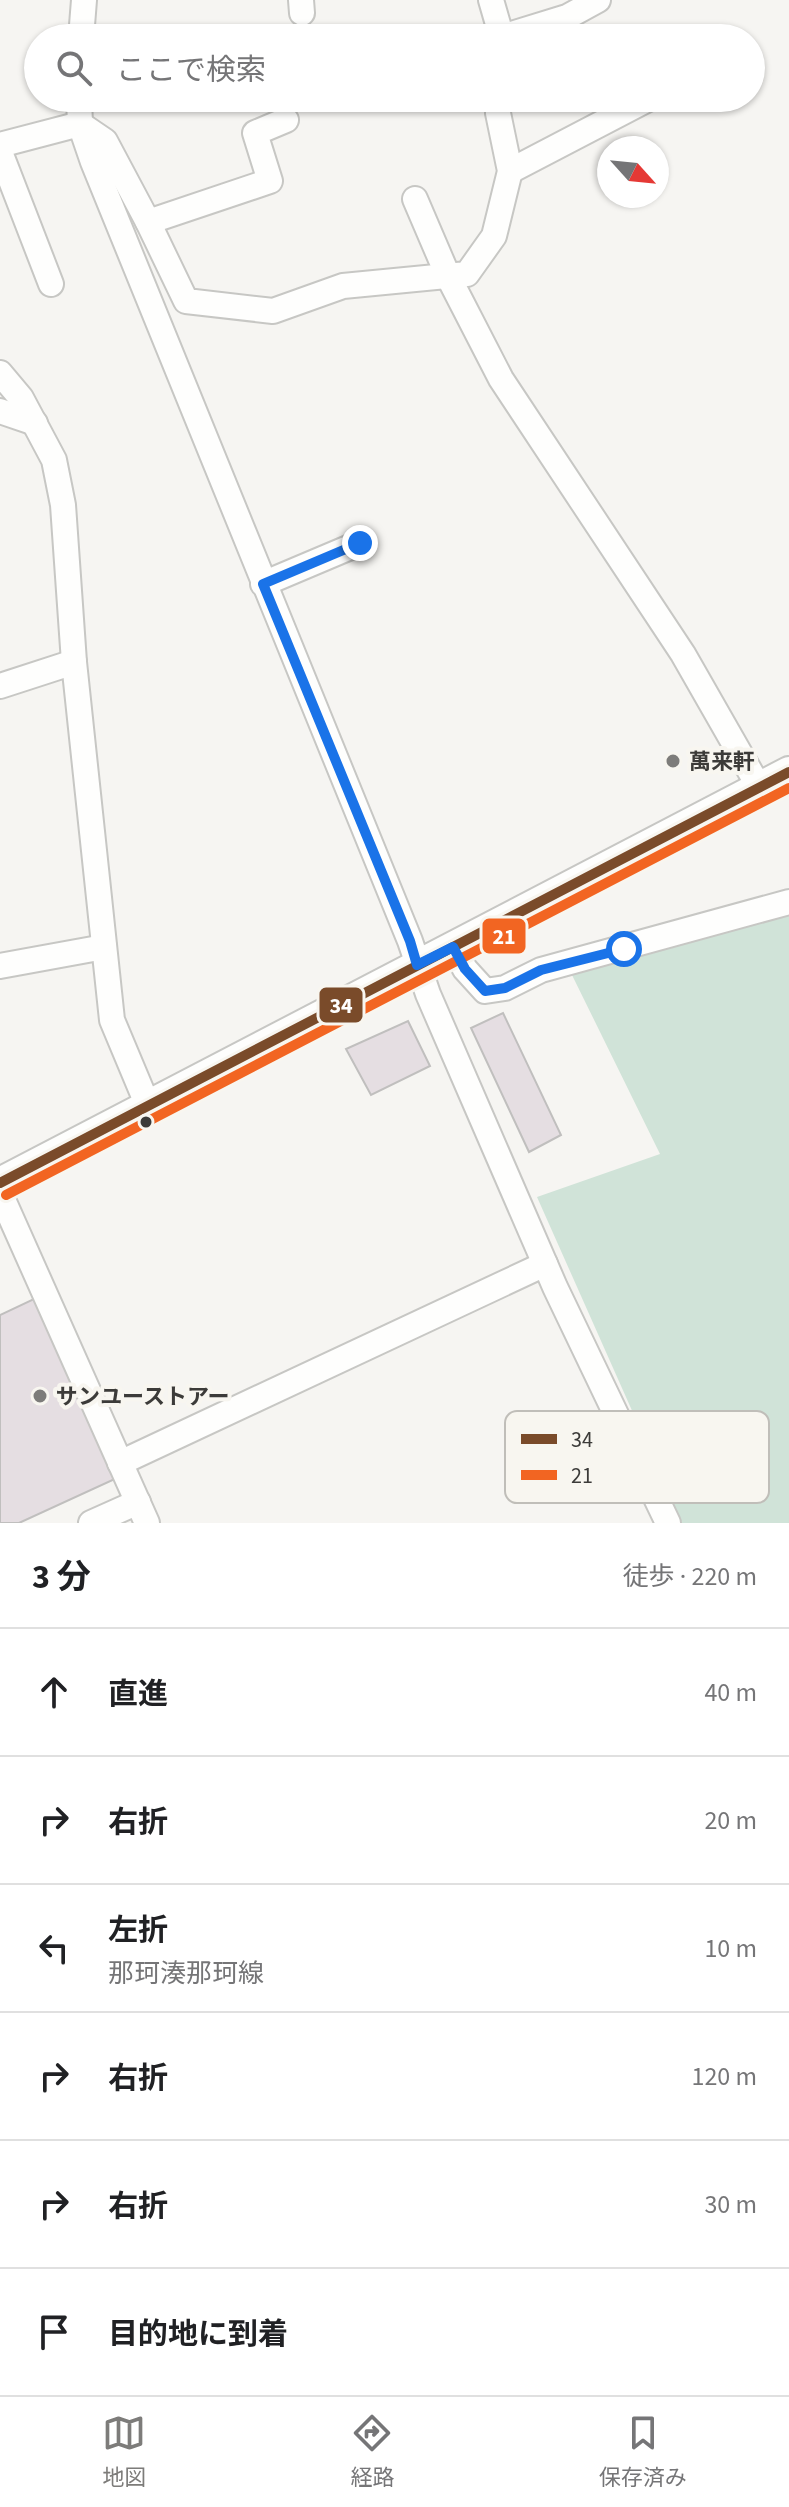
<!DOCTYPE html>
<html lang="ja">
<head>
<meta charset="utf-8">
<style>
	body { margin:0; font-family:"Source Sans 3","Noto Sans JP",sans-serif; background:#f2f2f2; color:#202124 }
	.compass { position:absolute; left:597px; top:136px; width:72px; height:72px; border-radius:50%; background:#fff; box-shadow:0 2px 6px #0004; rotate:117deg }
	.stop { position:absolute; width:24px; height:24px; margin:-18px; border:6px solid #1a73e8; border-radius:50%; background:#fff }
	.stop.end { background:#1a73e8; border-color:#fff; box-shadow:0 2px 8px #0008 }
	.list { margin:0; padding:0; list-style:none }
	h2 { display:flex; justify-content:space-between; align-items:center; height:104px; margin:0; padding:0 32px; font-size:34px }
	h2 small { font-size:26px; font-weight:400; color:#757577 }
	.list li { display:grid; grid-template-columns:52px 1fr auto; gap:24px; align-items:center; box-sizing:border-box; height:128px; padding:0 32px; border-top:2px solid #e0e0e0 }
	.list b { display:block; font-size:30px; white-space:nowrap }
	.list p { margin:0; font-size:26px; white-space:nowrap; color:#757577 }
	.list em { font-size:26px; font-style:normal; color:#757577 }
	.icon { flex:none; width:44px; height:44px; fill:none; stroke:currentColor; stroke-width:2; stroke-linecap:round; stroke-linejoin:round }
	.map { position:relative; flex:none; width:789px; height:1523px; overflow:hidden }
	.search { position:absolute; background:#fff; box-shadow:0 2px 6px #0004; left:24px; right:24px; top:24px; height:88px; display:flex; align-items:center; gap:20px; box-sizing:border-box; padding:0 28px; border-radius:44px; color:#757577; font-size:30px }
	.sheet { height:872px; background:#fff }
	nav { display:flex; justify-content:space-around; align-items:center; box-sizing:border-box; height:112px; border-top:2px solid #e0e0e0; background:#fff; font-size:22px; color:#757577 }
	nav a { display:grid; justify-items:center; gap:4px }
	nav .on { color:#7d7c7a }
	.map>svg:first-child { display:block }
	.green { fill:#d0e3d8 }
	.building { fill:#e5dee2; stroke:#c0bfbe; stroke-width:2 }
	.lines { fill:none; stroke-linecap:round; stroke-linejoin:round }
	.minor-casing { stroke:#c7c7c4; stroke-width:28 }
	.major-casing { stroke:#c7c7c4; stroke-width:34 }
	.minor { stroke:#fefefd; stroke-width:24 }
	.major { stroke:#fefefd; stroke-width:30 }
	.bus-1-casing { stroke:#f8f6f0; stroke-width:16 }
	.bus-2-casing { stroke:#f8f6f0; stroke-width:16 }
	.bus-1 { stroke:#7a4b2a; stroke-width:10 }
	.bus-2 { stroke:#f26522; stroke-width:10 }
	.route { stroke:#1a73e8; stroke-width:10 }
	.poi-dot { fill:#7d7c7a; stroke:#f8f6f0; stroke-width:3 }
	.bus-dot { fill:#3c3b39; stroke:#f8f6f0; stroke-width:3 }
	.labels { text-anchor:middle; stroke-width:8; stroke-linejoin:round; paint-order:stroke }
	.poi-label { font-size:22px; font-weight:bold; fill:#3c3b39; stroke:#f8f6f0; text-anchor:start }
	.key { fill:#f8f6f0; stroke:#c0beb9; stroke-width:2 }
	.key-label { font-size:22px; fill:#3c3b39 }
	.line-badge { stroke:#f8f6f0; stroke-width:3 }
	.badge-label { font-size:22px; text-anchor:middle; font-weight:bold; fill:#fff }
</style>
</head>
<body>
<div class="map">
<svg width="789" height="1523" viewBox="0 0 789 1523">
	<rect width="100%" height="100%" fill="#f6f5f2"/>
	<!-- green -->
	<path class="green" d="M789 915V1523H682L537 1197 660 1154 572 975Z"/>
	<!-- building -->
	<g class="building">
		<path d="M503 1013 561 1135 529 1152 471 1028Z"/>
		<path d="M408 1021 430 1066 371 1095 346 1049Z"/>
		<path d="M36 1298 117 1478 19 1523H0V1315Z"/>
	</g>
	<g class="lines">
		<!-- minor casing -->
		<g class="minor-casing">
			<g id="minor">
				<path d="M301 0 302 13"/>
				<path d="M491 0 502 38"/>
				<path d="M502 37 567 17 598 0"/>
				<path d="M81 38 84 0"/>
				<path d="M79 98 80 124 93 162 410 941 428 994 555 1287 668 1523"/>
				<path d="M0 145 80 124 105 141 148 222 186 301 273 311 343 286 467 274 494 236 510 171 498 113 499 98"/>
				<path d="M0 152 51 284"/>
				<path d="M510 171 650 98"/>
				<path d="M415 199 448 276 501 379 683 654 759 787"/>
				<path d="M148 222 270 181 255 133 286 120"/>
				<path d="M0 373 21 398 54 460 63 505 74 662 112 1020 148 1106"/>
				<path d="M0 411 35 423"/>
				<path d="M263 584 360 543"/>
				<path d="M0 686 74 662"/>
				<path d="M453 947 465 969 485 991 505 988 541 970 789 902"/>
				<path d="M0 966 104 947"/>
				<path d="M0 1193 147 1523"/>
				<path d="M120 1463 545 1264"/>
				<path d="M91 1523 138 1502"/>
			</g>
		</g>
		<!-- major casing -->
		<g class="major-casing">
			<path id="major" d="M0 1183 789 772"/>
		</g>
		<!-- minor -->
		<use href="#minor" class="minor"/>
		<!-- major -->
		<use href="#major" class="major"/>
		<!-- bus-1 casing -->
		<g class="bus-1-casing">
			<path id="bus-1" d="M0 1183 789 772"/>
		</g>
		<!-- bus-2 casing -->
		<g class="bus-2-casing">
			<path id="bus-2" d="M6 1195 789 788"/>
		</g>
		<!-- bus-1 -->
		<use href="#bus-1" class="bus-1"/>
		<!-- bus-2 -->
		<use href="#bus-2" class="bus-2"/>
	</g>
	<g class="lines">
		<!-- route -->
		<path class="route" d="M360 543 263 584 410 941 417 965 453 947 465 969 485 991 505 988 541 970 624 949"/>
	</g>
	<!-- markers -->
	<g class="poi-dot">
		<circle cx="673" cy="761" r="8"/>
		<circle cx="40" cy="1396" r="8"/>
	</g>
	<circle class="bus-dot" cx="146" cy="1122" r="7"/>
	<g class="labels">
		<!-- poi labels -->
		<g class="poi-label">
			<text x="689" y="769">萬来軒</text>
			<text x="56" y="1404">サンユーストアー</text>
		</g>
	</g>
	<!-- legend -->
	<rect x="505" y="1411" width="264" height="92" rx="12" class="key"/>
	<rect x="521" y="1434" width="36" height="10" fill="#7a4b2a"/>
	<rect x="521" y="1470" width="36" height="10" fill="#f26522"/>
	<g class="key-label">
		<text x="571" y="1447">34</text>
		<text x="571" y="1483">21</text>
	</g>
	<g class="line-badge">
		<rect x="481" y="917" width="46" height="38" rx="8" fill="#f26522"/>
		<rect x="318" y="986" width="46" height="38" rx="8" fill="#7a4b2a"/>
	</g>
	<g class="badge-label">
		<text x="504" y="944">21</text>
		<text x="341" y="1013">34</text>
	</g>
</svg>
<svg class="compass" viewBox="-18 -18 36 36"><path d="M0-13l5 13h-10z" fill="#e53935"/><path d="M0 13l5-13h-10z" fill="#757577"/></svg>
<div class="stop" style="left:624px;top:949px"></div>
<div class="stop end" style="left:360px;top:543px"></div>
<div class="search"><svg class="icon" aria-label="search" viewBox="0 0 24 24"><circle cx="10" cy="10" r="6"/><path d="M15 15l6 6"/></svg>ここで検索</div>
</div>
<section class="sheet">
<h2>3 分<small>徒歩 · 220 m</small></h2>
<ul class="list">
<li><svg class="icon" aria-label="ahead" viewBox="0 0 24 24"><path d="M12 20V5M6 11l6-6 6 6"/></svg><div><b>直進</b></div><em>40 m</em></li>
<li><svg class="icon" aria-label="right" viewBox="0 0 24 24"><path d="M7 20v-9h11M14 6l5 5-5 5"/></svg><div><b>右折</b></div><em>20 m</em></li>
<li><svg class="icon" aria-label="left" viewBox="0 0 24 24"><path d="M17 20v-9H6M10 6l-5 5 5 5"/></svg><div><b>左折</b><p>那珂湊那珂線</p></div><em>10 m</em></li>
<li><svg class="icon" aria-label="right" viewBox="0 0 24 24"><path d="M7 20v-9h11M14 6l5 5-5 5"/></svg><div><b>右折</b></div><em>120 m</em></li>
<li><svg class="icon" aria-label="right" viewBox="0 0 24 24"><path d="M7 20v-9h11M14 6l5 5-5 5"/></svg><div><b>右折</b></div><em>30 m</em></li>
<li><svg class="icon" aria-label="arrive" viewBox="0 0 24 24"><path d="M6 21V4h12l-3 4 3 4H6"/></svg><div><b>目的地に到着</b></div></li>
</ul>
</section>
<nav>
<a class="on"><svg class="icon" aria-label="map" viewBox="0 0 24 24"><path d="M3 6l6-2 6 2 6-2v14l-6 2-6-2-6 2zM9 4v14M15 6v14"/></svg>地図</a>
<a><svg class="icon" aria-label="directions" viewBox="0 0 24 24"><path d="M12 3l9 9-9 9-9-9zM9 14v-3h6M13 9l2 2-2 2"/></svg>経路</a>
<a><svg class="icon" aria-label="saved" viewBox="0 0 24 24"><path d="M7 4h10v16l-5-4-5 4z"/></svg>保存済み</a>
</nav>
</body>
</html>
